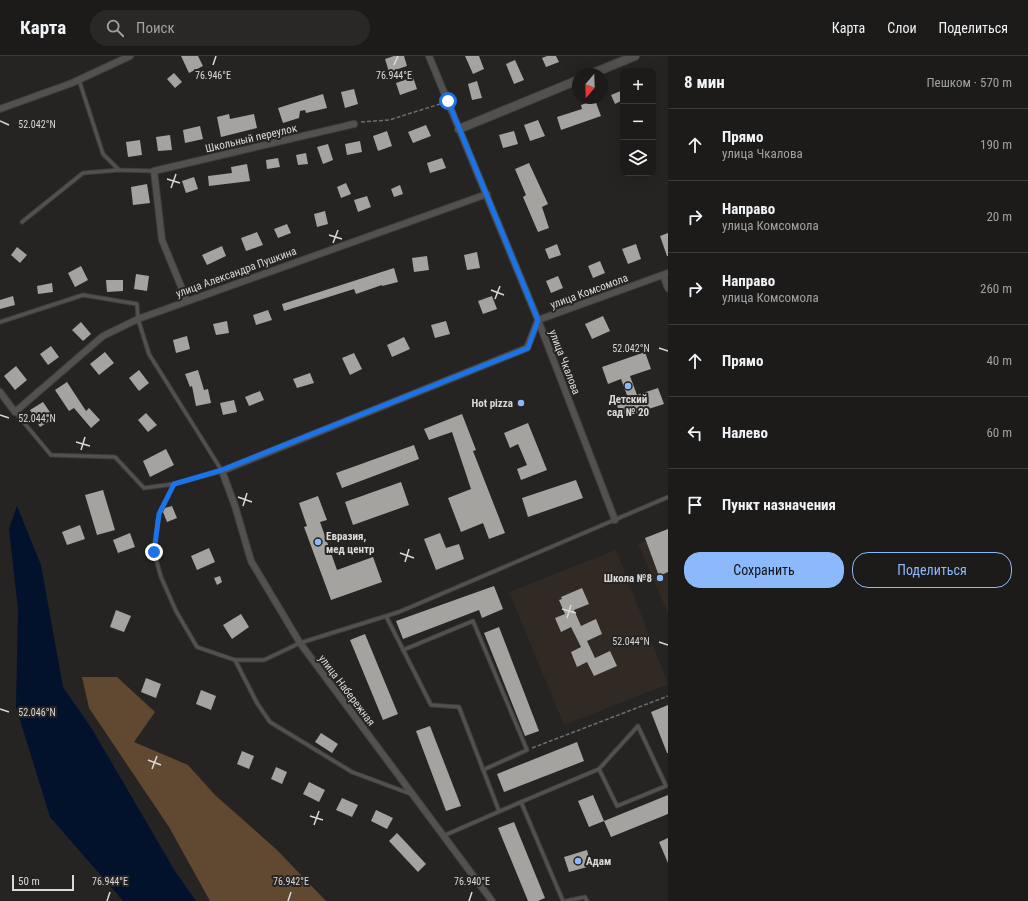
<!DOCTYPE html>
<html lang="ru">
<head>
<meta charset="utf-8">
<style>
	body { margin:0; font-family:"Roboto Condensed",sans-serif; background:#292827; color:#f1f3f6 }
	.controls { position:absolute; right:12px; top:12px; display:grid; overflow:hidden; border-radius:8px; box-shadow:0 4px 16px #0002 }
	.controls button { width:36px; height:36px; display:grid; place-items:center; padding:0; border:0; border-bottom:1px solid #3a3939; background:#1c1b1a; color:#f1f3f6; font:20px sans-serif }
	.compass { position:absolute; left:572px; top:12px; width:36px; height:36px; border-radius:50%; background:#1c1b1a; box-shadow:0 4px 16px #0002; rotate:199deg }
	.scale { position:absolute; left:12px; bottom:10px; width:62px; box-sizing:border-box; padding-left:4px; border:2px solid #dbd9d8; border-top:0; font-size:11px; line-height:14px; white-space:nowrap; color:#dbd9d8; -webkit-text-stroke:3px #262423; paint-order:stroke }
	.stop { position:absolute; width:12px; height:12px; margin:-9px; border:3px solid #1a73e8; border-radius:50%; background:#fff }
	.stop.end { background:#1a73e8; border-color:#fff; box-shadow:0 1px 4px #0008 }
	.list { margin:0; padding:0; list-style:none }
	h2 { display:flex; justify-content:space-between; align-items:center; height:52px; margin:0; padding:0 16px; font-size:17px }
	h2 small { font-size:13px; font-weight:400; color:#a0a1a2 }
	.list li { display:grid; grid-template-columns:26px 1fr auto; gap:12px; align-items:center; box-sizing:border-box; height:72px; padding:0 16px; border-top:1px solid #3a3939 }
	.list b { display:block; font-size:15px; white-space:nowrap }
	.list p { margin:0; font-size:13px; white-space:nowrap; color:#a0a1a2 }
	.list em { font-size:13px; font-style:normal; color:#a0a1a2 }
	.actions { display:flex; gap:8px; padding:12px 16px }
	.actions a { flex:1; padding:9px 0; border:1px solid #8bb9fc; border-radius:16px; text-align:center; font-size:14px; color:#8bb9fc }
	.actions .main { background:#8bb9fc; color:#111 }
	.icon { flex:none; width:22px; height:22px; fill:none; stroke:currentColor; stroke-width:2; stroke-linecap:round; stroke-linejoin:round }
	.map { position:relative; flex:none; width:668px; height:845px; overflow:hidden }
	header { display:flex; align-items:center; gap:24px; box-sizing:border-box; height:56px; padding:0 20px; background:#1c1b1a; border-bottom:1px solid #3a3939 }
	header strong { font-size:19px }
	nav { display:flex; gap:22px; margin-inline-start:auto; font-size:14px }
	.search { width:280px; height:36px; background:#292827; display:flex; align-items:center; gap:10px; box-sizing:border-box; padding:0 14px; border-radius:22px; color:#a0a1a2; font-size:15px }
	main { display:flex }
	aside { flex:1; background:#1c1b1a }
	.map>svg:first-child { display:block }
	.built { fill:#312a24 }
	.green { fill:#614831 }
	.water { fill:#02122d }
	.building { fill:#a5a3a0 }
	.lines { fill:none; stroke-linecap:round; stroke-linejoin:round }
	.service-casing { stroke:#403f3d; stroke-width:5 }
	.minor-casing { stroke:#403f3d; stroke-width:8 }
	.tertiary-casing { stroke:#403f3d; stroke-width:10 }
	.path { stroke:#6f6d6c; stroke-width:1.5; stroke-dasharray:4 2; stroke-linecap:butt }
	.service { stroke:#53514f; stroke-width:3 }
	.minor { stroke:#53514f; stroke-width:6 }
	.tertiary { stroke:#53514f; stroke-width:8 }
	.route { stroke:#1a73e8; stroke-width:5 }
	.ticks { fill:none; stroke:#dbd9d8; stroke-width:1.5 }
	.poi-dot { fill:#8bb9fc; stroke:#262423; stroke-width:1.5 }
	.labels { text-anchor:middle; stroke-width:4; stroke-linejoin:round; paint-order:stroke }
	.street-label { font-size:11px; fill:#dbd9d8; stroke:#262423 }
	.poi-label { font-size:11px; font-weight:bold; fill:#dbd9d8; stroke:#262423; text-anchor:end }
	.ticks-label { font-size:10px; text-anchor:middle; fill:#dbd9d8; stroke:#262423; stroke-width:4; stroke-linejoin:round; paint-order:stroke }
</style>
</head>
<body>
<header>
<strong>Карта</strong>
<div class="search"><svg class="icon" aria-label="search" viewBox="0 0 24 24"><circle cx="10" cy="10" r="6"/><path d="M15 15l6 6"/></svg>Поиск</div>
<nav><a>Карта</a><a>Слои</a><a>Поделиться</a></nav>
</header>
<main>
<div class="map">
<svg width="668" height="845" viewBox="0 0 668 845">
	<rect width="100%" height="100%" fill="#262423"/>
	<!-- built -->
	<g class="built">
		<path d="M668 475V557L638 488Z"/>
		<path d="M616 494 668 628 564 669 509 536Z"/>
	</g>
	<!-- green -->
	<path class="green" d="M82 621H117L155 656 134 686 188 709 215 739 277 794 326 845H210L169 771 89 652Z"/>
	<!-- water -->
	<path class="water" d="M17 450 41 509 63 631 92 673 175 815 196 845H123L50 761 16 651 18 553 9 473Z"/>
	<!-- building -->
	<g class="building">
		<path d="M181 0H198L203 10 189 17Z"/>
		<path d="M394 0H404L407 10 389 16 385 3Z"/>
		<path d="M465 0H479L484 13 473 18Z"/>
		<path d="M547 0H556L559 6 546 11 542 2Z"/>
		<path d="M515 4 524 24 514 28 506 8Z"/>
		<path d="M174 17 182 26 175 32 167 23Z"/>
		<path d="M413 21 417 33 400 39 396 27Z"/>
		<path d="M477 25 482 42 472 44 468 28Z"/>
		<path d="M354 33 358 48 345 52 341 36Z"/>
		<path d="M623 34V44L615 48 611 39Z"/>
		<path d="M323 38 327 52 306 57 305 54 300 55 299 62 283 67 278 52Z"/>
		<path d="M595 44 601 60 561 74 557 61 582 53 581 49Z"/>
		<path d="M229 58 230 63 254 58 257 72 221 81 217 61Z"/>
		<path d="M538 64 545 80 530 85 524 69Z"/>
		<path d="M426 69 431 80 413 87 408 76Z"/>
		<path d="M200 70 203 83 185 87 183 74Z"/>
		<path d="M387 75 392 90 378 95 373 80Z"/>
		<path d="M514 75 518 88 503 92 499 79Z"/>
		<path d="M170 79 172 94 158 95 156 81Z"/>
		<path d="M140 84 142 99 128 101 126 86Z"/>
		<path d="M360 85 362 96 347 99 345 88Z"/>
		<path d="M328 88 333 104 323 108 317 91Z"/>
		<path d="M306 97 308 108 298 109 296 99Z"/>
		<path d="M278 102 280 111 267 113 266 104Z"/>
		<path d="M442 102 446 112 430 117 427 107Z"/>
		<path d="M529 107 548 148 542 151 549 172 538 176 523 141 526 139 515 113Z"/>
		<path d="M247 108 250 125 209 130 208 120 232 117 231 111Z"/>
		<path d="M194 121 198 133 186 137 182 125Z"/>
		<path d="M346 127 351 138 341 142 337 131Z"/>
		<path d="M147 128 150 147 133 149 131 131Z"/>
		<path d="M400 129 403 138 394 141 391 133Z"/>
		<path d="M367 140 371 151 358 156 354 144Z"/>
		<path d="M325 155 328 168 317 171 314 158Z"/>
		<path d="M287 168 291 177 278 182 274 173Z"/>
		<path d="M257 176 263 189 246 195 241 182Z"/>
		<path d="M668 177V200H667L660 180Z"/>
		<path d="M557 188 561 199 549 203 545 193Z"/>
		<path d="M636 188 641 203 628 208 622 193Z"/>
		<path d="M222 190 226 200 207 209 202 199Z"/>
		<path d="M17 191 27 199 20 207 11 199Z"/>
		<path d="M477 196 480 212 467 214 464 199Z"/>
		<path d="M427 200 429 214 414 216 412 202Z"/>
		<path d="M600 205 605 217 593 222 588 210Z"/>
		<path d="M81 210 88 224 75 231 68 217Z"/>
		<path d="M394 212 398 226 382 230V229L356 238 354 233 284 255 282 248Z"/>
		<path d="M136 218 149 220 147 235 134 233Z"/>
		<path d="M558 220 563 232 551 237 546 225Z"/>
		<path d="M106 224H123V235L107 236Z"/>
		<path d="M52 227 53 236 38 238 37 230Z"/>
		<path d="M13 240 15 249 0 253V244Z"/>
		<path d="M492 240 497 253 483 258 478 245Z"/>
		<path d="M268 254 272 264 256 269 253 259Z"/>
		<path d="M603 260 610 275 592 283 585 268Z"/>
		<path d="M227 265 229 277 216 279 213 268Z"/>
		<path d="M446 265 450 278 435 282 431 269Z"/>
		<path d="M81 266 91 278 83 285 72 274Z"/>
		<path d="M187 280 190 293 176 297 173 284Z"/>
		<path d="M404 281 410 293 392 301 387 289Z"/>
		<path d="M51 290 59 301 48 309 40 298Z"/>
		<path d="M105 296 114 307 99 319 90 308Z"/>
		<path d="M645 296 651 313 630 320 637 339 658 332 664 348 621 362 616 346 628 342 621 323 608 328 602 311Z"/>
		<path d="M354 297 362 313 350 319 342 302Z"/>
		<path d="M16 310 27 324 15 334 4 320Z"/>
		<path d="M139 314 149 327 139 335 129 322Z"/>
		<path d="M198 314 204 334 208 333 211 347 196 350 192 330 190 331 185 318Z"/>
		<path d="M310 317 314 327 297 332 293 323Z"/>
		<path d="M67 326 86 355 89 352 100 364 91 372 74 352 69 355 55 334Z"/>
		<path d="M260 335 264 344 249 350 245 341Z"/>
		<path d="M234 344 237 356 223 359 220 347Z"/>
		<path d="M43 346 54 362 40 371 30 354Z"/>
		<path d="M146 357 157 369 148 376 138 364Z"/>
		<path d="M462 358 476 394 473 395 505 477 489 483 483 467 461 476 448 442 471 433 452 376 429 384 424 373Z"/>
		<path d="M528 367 547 414 521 424 517 413 527 409 518 388 510 392 504 377Z"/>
		<path d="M414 389 419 403 342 432 336 417Z"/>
		<path d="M166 393 174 409 150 421 143 405Z"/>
		<path d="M576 424 583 442 528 461 522 442Z"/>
		<path d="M401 426 409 449 353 469 345 446Z"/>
		<path d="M103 434 115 474 97 479 85 439Z"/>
		<path d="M318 440 327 464 320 466 337 514 373 501 382 526 331 544 304 471 307 470 299 447Z"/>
		<path d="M172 450 177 462 167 466 163 456 165 452Z"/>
		<path d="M80 469 85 483 67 489 62 476Z"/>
		<path d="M668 473V516L659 520 645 482Z"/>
		<path d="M130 477 135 491 118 497 113 484Z"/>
		<path d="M440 477 446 492 459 488 464 503 436 514 424 483Z"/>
		<path d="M209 492 215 506 197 514 191 500Z"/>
		<path d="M220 520 222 526 217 529 214 522Z"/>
		<path d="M494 530 503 553 482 562 479 554 403 583 396 565Z"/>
		<path d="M582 532 589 548 574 554 581 570 596 563 602 578 587 585 595 602 610 595 617 610 594 620 587 606 577 611 571 596 581 591 571 571 561 576 555 562 565 558 559 544 562 543 561 541Z"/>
		<path d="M116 554 131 560 124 576 110 571Z"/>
		<path d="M241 558 249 571 232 583 223 569Z"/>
		<path d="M499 571 539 675 525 680 484 577Z"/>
		<path d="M365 578 398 658 383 664 350 584Z"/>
		<path d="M146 622 161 628 156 642 141 636Z"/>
		<path d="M201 634 216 640 211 654 196 648Z"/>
		<path d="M668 649V697H667L651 656Z"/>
		<path d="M430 670 461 750 446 755 416 675Z"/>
		<path d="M321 677 338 688 332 697 315 686Z"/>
		<path d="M577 686 584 705 504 736 497 718Z"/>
		<path d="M242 695 254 700 249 713 237 708Z"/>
		<path d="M276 711 287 716 282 728 271 723Z"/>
		<path d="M309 726 325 734 319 746 303 738Z"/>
		<path d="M593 739 604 765 589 771 578 745Z"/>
		<path d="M668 739V758L611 781 604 765Z"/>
		<path d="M342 742 358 749 352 761 336 754Z"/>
		<path d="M376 754 393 762 387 773 371 765Z"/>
		<path d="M514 766 545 842 538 845H528L498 772Z"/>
		<path d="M397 777 426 808 418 816 389 785Z"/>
		<path d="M668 782V807L659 786Z"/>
		<path d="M587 794 591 810 569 816 564 801Z"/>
	</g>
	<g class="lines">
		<!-- service casing -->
		<g class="service-casing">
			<g id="service">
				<path d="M79 24 103 98 119 114 154 115"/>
				<path d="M22 166 83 117 119 114"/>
				<path d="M0 266 83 239 137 248 138 263 149 298 222 415 174 428 144 432 115 401 51 399 15 356"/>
				<path d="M174 428 159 458 154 496 161 521 176 555 197 591 235 604H264L300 587 399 556 668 441"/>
				<path d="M386 560 431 649 459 651 499 755"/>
				<path d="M403 594 473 565 527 694 483 714"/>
				<path d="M235 604 257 647 270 666 352 716 411 738"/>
				<path d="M521 746 599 713 638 670 666 730 617 750 599 713"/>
				<path d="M443 780 521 746 563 845"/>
				<path d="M566 845 585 841 587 845"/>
			</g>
		</g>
		<!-- minor casing -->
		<g class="minor-casing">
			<g id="minor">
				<path d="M429 0 538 264 615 464"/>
				<path d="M0 53 72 27 130 0"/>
				<path d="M663 219 668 232"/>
				<path d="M187 245 162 184 154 115 354 68"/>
				<path d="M0 336 15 356 103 280 138 263 487 138"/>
				<path d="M492 845 300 587 251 505 235 450 222 415 527 292 538 264 668 217"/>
			</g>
		</g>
		<!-- tertiary casing -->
		<g class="tertiary-casing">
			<g id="tertiary">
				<path d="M591 18 635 0"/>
				<path d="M459 73 578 24"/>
			</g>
		</g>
		<!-- path -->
		<g class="path">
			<path d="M361 66 389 64 440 48"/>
			<path d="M532 692 668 640"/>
		</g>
		<!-- service -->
		<use href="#service" class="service"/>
		<!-- minor -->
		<use href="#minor" class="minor"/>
		<!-- tertiary -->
		<use href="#tertiary" class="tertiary"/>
	</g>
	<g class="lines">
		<!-- route -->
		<path class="route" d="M154 496 159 458 174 428 222 414 528 292 538 264 448 45"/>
	</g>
	<!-- ticks -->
	<path class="ticks" d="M213 9 216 0M394 9 398 0M0 65 9 69M167 123 180 127M171 132 176 118M329 179 342 183M333 187 338 174M491 234 504 239M495 243 500 230M659 292 668 295M0 359 9 362M76 386 90 390M81 394 85 381M238 441 252 446M243 450 247 437M400 497 414 502M405 506 409 493M562 553 576 557M567 562 571 549M659 586 668 589M0 653 9 656M148 704 161 709M152 713 157 700M310 760 323 764M314 769 319 755M107 845 110 836M288 845 291 836M469 845 472 836"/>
	<!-- markers -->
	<g class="poi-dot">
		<circle cx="628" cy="330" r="4"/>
		<circle cx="521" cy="347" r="4"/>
		<circle cx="318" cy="486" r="4"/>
		<circle cx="660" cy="522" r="4"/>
		<circle cx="578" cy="805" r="4"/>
	</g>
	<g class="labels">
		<!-- street labels -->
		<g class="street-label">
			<text transform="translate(251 82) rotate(-13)" y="4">Школьный переулок</text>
			<text transform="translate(236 216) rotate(-20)" y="4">улица Александра Пушкина</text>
			<text transform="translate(589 235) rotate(-20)" y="4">улица Комсомола</text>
			<text transform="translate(565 306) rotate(69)" y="4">улица Чкалова</text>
			<text transform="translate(347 634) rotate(53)" y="4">улица Набережная</text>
		</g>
		<!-- poi labels -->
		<g class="poi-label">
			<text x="628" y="347" text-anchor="middle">Детский<tspan x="628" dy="13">сад № 20</tspan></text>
			<text x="513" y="351">Hot pizza</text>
			<text x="326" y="484" text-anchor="start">Евразия,<tspan x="326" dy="13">мед центр</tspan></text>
			<text x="652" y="526">Школа №8</text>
			<text x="586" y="809" text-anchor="start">Адам</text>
		</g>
	</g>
	<g class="ticks-label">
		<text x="213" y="23">76.946°E</text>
		<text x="394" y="23">76.944°E</text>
		<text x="37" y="72">52.042°N</text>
		<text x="631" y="296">52.042°N</text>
		<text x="37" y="366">52.044°N</text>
		<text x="631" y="589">52.044°N</text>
		<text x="37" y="660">52.046°N</text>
		<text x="110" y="829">76.944°E</text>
		<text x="291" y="829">76.942°E</text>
		<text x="472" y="829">76.940°E</text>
	</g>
</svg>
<div class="controls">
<button>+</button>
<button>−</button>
<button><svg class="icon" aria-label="layers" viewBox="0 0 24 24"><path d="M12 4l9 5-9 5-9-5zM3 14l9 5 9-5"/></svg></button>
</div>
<svg class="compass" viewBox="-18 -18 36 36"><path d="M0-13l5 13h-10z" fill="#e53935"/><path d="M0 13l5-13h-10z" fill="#a0a1a2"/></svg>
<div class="scale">50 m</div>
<div class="stop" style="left:448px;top:45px"></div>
<div class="stop end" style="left:154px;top:496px"></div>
</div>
<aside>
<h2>8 мин<small>Пешком · 570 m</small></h2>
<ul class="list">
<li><svg class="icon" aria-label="ahead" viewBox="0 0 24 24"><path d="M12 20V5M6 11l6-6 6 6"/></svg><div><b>Прямо</b><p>улица Чкалова</p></div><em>190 m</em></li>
<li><svg class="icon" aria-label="right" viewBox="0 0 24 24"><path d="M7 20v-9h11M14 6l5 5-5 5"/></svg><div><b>Направо</b><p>улица Комсомола</p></div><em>20 m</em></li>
<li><svg class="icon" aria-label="right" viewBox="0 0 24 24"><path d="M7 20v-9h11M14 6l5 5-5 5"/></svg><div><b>Направо</b><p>улица Комсомола</p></div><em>260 m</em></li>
<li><svg class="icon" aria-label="ahead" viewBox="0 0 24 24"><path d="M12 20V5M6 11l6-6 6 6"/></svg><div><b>Прямо</b></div><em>40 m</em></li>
<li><svg class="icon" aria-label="left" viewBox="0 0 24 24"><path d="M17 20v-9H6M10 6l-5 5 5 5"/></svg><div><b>Налево</b></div><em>60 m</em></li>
<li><svg class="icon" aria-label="arrive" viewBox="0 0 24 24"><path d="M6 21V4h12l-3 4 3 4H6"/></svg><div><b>Пункт назначения</b></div></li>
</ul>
<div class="actions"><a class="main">Сохранить</a><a>Поделиться</a></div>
</aside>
</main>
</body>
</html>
